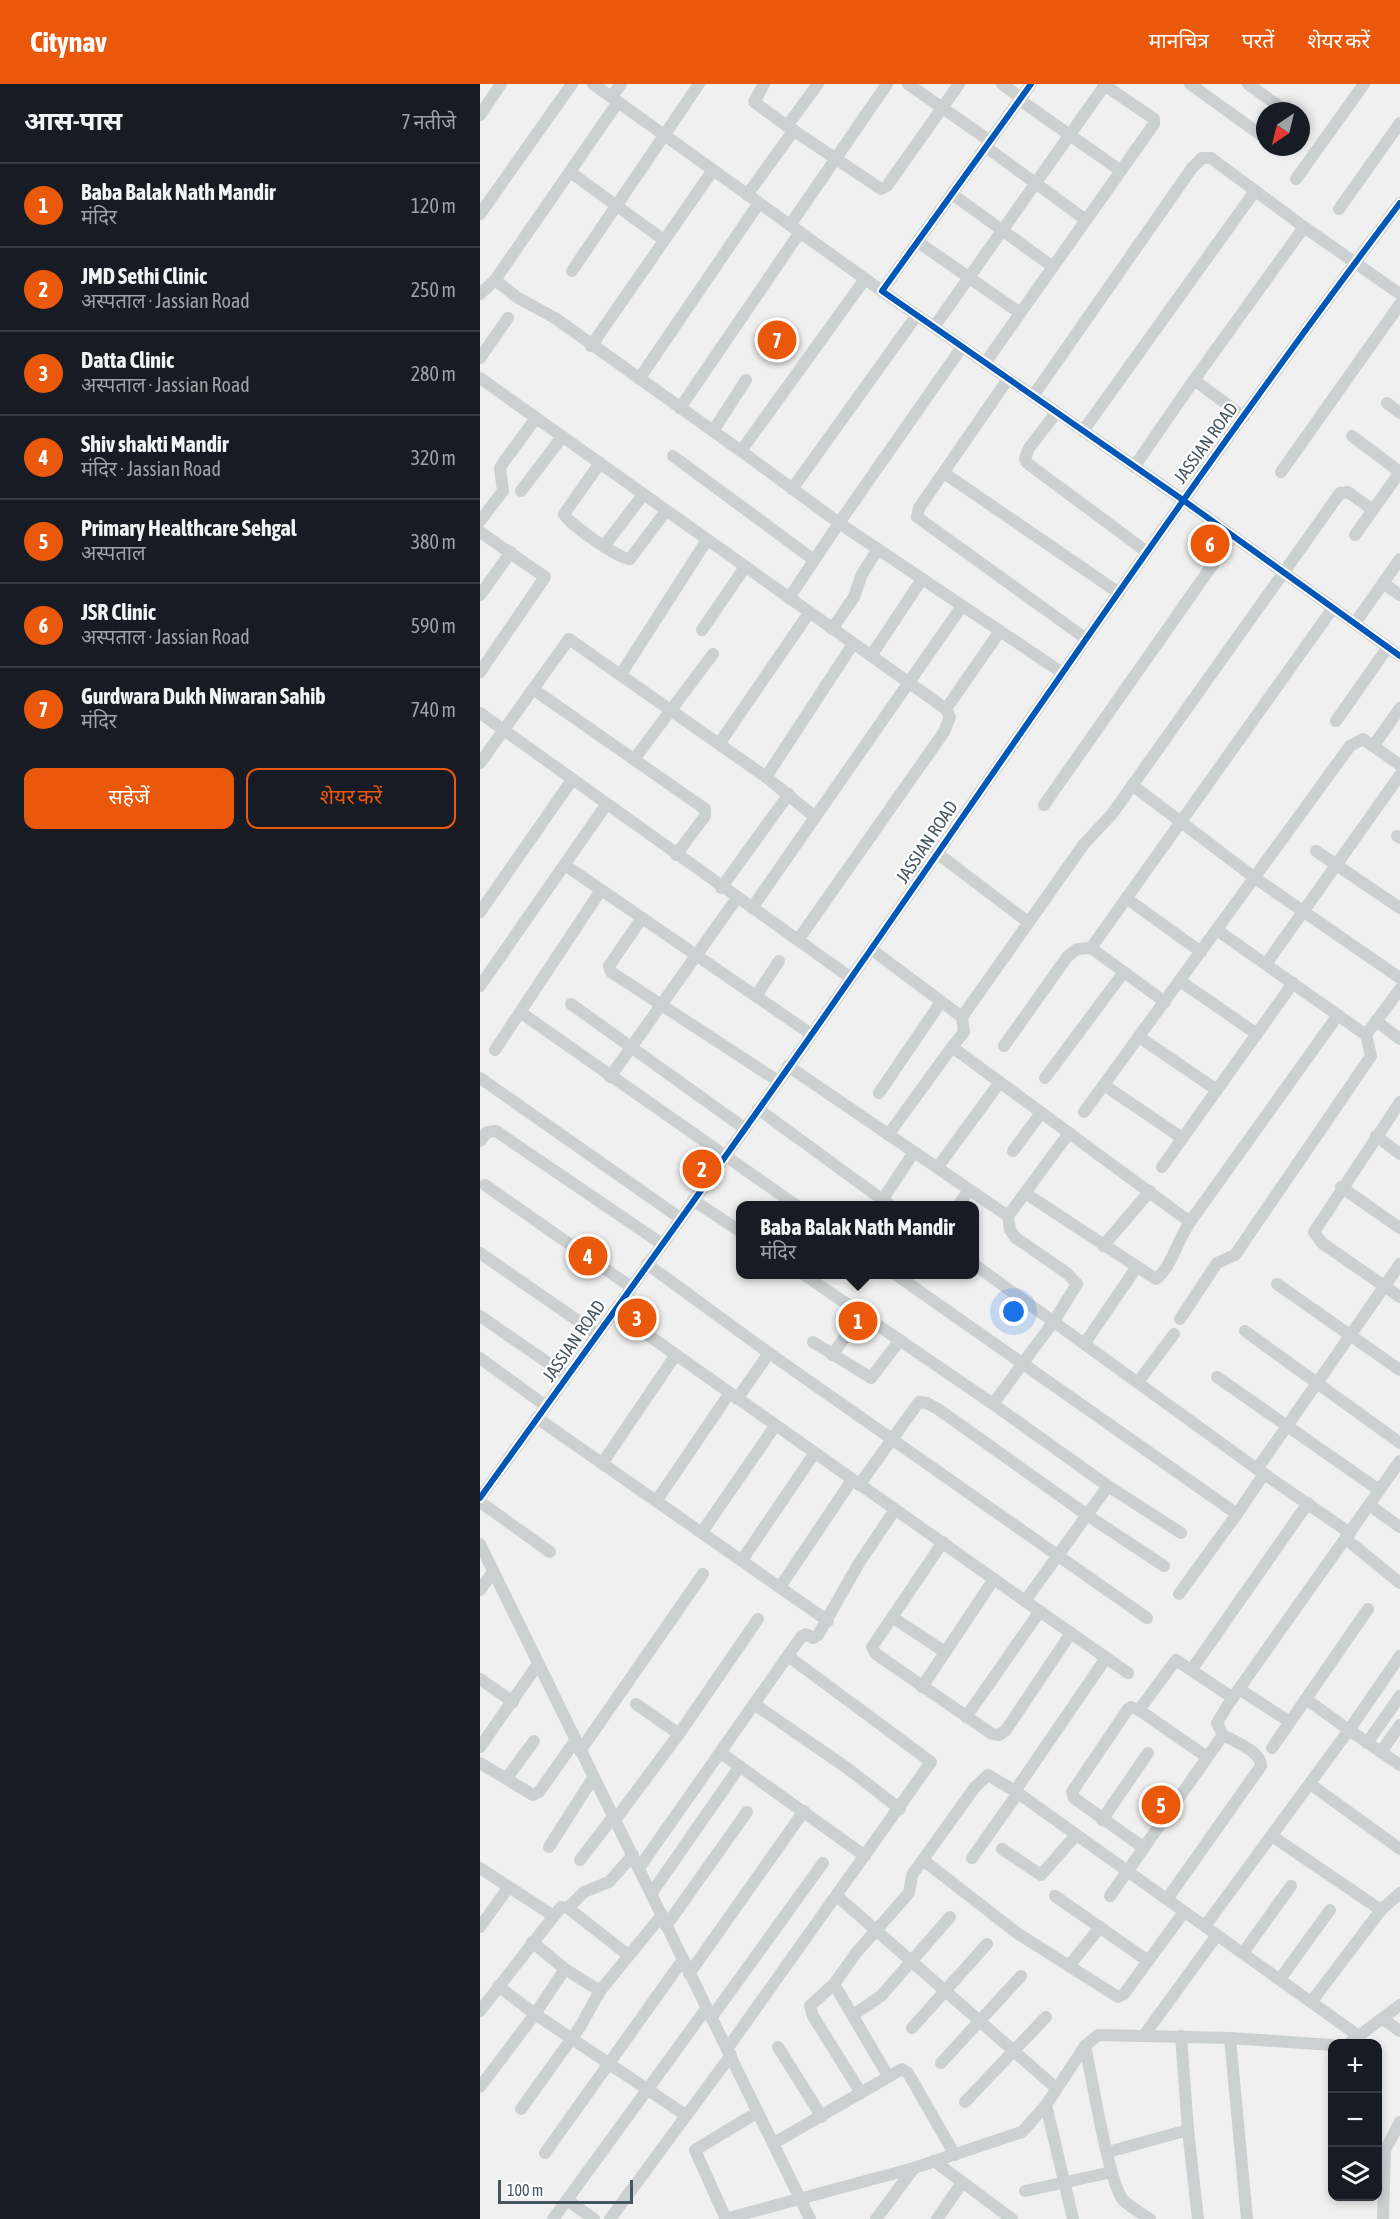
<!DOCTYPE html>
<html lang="hi">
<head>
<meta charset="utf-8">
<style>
	body { margin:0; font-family:"Asap Condensed","Noto Sans Devanagari",sans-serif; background:#20242c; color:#f1f3f6 }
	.controls { position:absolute; right:18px; bottom:18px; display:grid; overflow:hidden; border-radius:12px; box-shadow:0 3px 9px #0003 }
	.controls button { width:54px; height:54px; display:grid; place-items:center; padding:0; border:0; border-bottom:2px solid #363941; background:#171b24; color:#f1f3f6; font:30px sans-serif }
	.compass { position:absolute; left:776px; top:18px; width:54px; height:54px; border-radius:50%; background:#171b24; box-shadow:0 3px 9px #0003; rotate:215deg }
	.scale { position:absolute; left:18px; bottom:15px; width:135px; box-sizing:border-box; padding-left:6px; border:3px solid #45565f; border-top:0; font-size:16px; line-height:21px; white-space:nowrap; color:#45565f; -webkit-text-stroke:4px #fff; paint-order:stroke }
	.you { position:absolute; left:534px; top:1228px; width:21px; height:21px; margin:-15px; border:4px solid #fff; border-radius:50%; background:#1a73e8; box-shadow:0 0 0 9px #1a73e833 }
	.badge { display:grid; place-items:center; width:39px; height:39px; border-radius:50%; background:#ea580c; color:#fff; font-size:20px; font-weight:700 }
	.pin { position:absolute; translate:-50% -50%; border:3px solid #fff; box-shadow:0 2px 6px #0006 }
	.popup { position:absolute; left:256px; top:1117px; width:243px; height:78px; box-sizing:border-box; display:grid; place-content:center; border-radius:12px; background:#171b24; filter:drop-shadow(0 2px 4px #0005); font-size:20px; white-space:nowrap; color:#9ea1a6 }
	.popup b { font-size:22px; color:#f1f3f6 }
	.popup::after { content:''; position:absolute; left:50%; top:100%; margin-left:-12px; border:12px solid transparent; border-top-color:#171b24 }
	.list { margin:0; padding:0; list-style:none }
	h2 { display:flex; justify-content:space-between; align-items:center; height:78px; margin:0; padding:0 24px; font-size:26px }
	h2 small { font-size:20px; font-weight:400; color:#9ea1a6 }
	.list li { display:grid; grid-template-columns:39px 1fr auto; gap:18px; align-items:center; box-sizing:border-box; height:84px; padding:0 24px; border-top:2px solid #363941 }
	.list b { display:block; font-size:22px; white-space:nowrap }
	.list p { margin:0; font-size:20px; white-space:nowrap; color:#9ea1a6 }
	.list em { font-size:20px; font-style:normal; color:#9ea1a6 }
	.actions { display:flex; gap:12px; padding:18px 24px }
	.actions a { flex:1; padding:14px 0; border:2px solid #ea580c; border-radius:12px; text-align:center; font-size:21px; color:#ea580c }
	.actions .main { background:#ea580c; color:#fff }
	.icon { flex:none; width:33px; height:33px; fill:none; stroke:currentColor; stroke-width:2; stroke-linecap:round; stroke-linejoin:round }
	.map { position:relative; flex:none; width:920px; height:2135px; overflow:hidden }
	header { display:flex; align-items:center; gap:36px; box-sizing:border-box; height:84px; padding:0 30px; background:#ea580c; color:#fff }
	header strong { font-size:28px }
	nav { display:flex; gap:33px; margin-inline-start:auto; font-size:21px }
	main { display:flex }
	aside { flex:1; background:#171b24 }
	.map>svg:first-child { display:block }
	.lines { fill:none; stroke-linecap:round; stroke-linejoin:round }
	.minor { stroke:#ccd0d1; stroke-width:12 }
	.cycleway-casing { stroke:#fff; stroke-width:10 }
	.cycleway { stroke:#0057b8; stroke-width:6 }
	.labels { text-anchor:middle; stroke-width:4.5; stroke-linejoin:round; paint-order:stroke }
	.street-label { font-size:18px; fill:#45565f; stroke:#fff }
</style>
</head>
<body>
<header>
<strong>Citynav</strong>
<nav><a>मानचित्र</a><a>परतें</a><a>शेयर करें</a></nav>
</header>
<main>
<aside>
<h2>आस-पास<small>7 नतीजे</small></h2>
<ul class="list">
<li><span class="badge">1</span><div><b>Baba Balak Nath Mandir</b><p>मंदिर</p></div><em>120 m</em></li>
<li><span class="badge">2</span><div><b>JMD Sethi Clinic</b><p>अस्पताल · Jassian Road</p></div><em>250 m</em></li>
<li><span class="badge">3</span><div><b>Datta Clinic</b><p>अस्पताल · Jassian Road</p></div><em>280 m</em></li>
<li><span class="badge">4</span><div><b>Shiv shakti Mandir</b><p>मंदिर · Jassian Road</p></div><em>320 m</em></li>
<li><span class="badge">5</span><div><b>Primary Healthcare Sehgal</b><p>अस्पताल</p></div><em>380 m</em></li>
<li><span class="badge">6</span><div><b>JSR Clinic</b><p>अस्पताल · Jassian Road</p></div><em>590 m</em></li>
<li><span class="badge">7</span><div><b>Gurdwara Dukh Niwaran Sahib</b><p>मंदिर</p></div><em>740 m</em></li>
</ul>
<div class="actions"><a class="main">सहेजें</a><a>शेयर करें</a></div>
</aside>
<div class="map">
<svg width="920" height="2135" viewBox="0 0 920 2135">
	<rect width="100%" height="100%" fill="#f1f0f0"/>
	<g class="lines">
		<!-- minor -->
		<g class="minor">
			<path d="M113 0 402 207"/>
			<path d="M284 0 274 18 307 42"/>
			<path d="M338 0 307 42 401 105 407 102 479 0"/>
			<path d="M428 0 510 57"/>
			<path d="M522 0 541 14"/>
			<path d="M551 0 402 207 703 416 920 572"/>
			<path d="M710 0 785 54"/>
			<path d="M768 0 806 27"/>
			<path d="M131 13 141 0"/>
			<path d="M540 16 641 87"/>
			<path d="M0 31 21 0"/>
			<path d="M506 63 606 136"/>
			<path d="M798 63 800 64"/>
			<path d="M90 88 184 156"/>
			<path d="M816 95 884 0"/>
			<path d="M472 110 573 183"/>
			<path d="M267 111 314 46"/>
			<path d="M859 125 920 39"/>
			<path d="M0 130 92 0"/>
			<path d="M310 141 407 0"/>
			<path d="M438 158 540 229"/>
			<path d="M92 187 219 0"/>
			<path d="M15 196 38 214 75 234 261 367"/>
			<path d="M0 210 15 196 138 18"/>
			<path d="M454 243 625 1"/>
			<path d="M111 262 233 86"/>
			<path d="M482 263 359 439 581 588"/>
			<path d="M0 274 28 234"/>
			<path d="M505 279 674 40V35L623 0"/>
			<path d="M0 294 466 625"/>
			<path d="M159 295 279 119"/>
			<path d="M528 295 439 424 437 433 605 554"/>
			<path d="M553 312 712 84 722 74H731L824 143"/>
			<path d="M907 319 920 329"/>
			<path d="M200 324 320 148"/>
			<path d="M576 329 549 364 545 374 547 379 667 468"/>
			<path d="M764 333 714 296 824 143 920 210"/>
			<path d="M233 347 266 296"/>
			<path d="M603 347 775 107"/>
			<path d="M872 352 920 388"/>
			<path d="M193 372 334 476"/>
			<path d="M120 379 84 430C89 440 140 476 150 475L186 427"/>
			<path d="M654 383 714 296"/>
			<path d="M801 388 920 220"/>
			<path d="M464 389 639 509"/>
			<path d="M312 405 437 231"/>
			<path d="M41 407 82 353"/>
			<path d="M0 437 23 407 20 384 23 379 56 334"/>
			<path d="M0 448 65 493 0 588"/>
			<path d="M875 451 920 388"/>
			<path d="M124 462 163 411"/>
			<path d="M903 499 920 511"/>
			<path d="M0 511 31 468"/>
			<path d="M309 514 359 439 261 367 385 195"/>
			<path d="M875 539 920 475"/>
			<path d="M352 545 374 513 382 490 398 465"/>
			<path d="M222 546 265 483"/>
			<path d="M391 572 442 495"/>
			<path d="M141 590 227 456"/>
			<path d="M53 605 225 725V732L196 771"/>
			<path d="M0 629 371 894"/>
			<path d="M856 637 908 563"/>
			<path d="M239 660 329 529"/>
			<path d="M894 661 920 624"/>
			<path d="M155 674 233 570"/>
			<path d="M0 679 89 555 286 693 335 733"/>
			<path d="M286 693 373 560"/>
			<path d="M652 701 775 794 920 894"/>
			<path d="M564 721 752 453"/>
			<path d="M917 752 920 754"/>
			<path d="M836 767 920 824"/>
			<path d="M457 769 548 838"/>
			<path d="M85 781 331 950"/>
			<path d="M241 804 309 710"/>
			<path d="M646 814 721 868"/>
			<path d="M272 824 482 522"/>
			<path d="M0 828 92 696"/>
			<path d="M162 834 129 882 131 888 298 997"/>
			<path d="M737 846 886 951"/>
			<path d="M318 856 464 648 470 633 466 625 520 547"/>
			<path d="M391 865 482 933 484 948 472 963"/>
			<path d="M786 880 920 691"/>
			<path d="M700 897 777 950"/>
			<path d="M0 902 126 721"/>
			<path d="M276 912 299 877"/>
			<path d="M685 918 611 864 853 524"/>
			<path d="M91 920 264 1044"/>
			<path d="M40 928 317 1122"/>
			<path d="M482 933 604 760 632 730 860 409 868 408 893 426"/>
			<path d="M896 937 920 955"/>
			<path d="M659 953 737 1006"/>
			<path d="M524 962 587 873 597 865 611 864"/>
			<path d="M15 966 121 806"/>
			<path d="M308 982 528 1132 589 1049"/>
			<path d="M130 993 257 814"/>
			<path d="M0 994 200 1134"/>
			<path d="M565 994 644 888"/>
			<path d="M624 1001 702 1054"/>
			<path d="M399 1009 461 918"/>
			<path d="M920 1018 834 1148 842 1159 920 1213"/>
			<path d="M278 1025 411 1122"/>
			<path d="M604 1028 870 662 883 655 920 681"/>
			<path d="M408 1051 472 963 710 1138 858 931"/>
			<path d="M896 1052 920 1070"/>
			<path d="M0 1057 7 1048 16 1047 182 1160"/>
			<path d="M533 1067 561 1029"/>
			<path d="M682 1083 813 899"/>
			<path d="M457 1084 520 998"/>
			<path d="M5 1101 151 1203"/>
			<path d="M861 1103 920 1144"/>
			<path d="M545 1109 676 1195C691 1184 698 1155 710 1138"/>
			<path d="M213 1116 261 1148"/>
			<path d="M399 1121 434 1068"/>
			<path d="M478 1122 489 1106"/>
			<path d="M528 1132 530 1146 536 1154 588 1190 597 1200 574 1237 513 1320 628 1402 701 1449"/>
			<path d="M623 1162 670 1107"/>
			<path d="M0 1169 117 1250"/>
			<path d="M167 1180 289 1269 667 1534"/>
			<path d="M495 1181 777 1385 870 1449"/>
			<path d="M323 1190 513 1320"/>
			<path d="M415 1190 757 1430 784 1390"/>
			<path d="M797 1200 920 1286"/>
			<path d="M134 1227 545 1517"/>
			<path d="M0 1232 87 1292"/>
			<path d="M700 1235 737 1179 755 1171 891 972 886 951 920 905"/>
			<path d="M765 1247 920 1359"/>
			<path d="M333 1258 391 1294 420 1256"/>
			<path d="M605 1259 656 1184"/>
			<path d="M352 1271 382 1230"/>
			<path d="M0 1274 66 1322"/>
			<path d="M737 1293 899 1406"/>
			<path d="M658 1298 694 1250"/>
			<path d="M257 1315 289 1269"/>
			<path d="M57 1334 348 1537"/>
			<path d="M123 1378 195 1272"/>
			<path d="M777 1385 920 1180"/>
			<path d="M379 1401 439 1318 447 1319 458 1325 607 1431 545 1517 648 1589"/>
			<path d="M628 1402 607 1431 684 1482"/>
			<path d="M0 1414C124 1241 250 1069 371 894 552 634 729 372 920 119"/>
			<path d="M177 1416 249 1310"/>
			<path d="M0 1418 70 1468"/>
			<path d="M889 1421 920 1443"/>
			<path d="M222 1448 295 1342"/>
			<path d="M866 1455 920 1499"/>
			<path d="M463 1458 392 1563 396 1570 512 1650 519 1651 526 1646 591 1549"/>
			<path d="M0 1460 330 2135"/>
			<path d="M262 1476 334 1370"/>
			<path d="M300 1503 372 1396"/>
			<path d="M0 1506 13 1488"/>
			<path d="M699 1510 757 1430"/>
			<path d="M412 1533 465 1568"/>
			<path d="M712 1585 828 1419"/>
			<path d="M0 1595 33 1618"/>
			<path d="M442 1603 514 1495"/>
			<path d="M759 1605 810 1638"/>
			<path d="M826 1615 869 1646 920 1572"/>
			<path d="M156 1620 199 1650"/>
			<path d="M274 1620 367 1684 420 1725"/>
			<path d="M659 1626 651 1623 648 1625 592 1708 594 1714 664 1764"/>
			<path d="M486 1633 560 1527"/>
			<path d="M743 1651 737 1639 749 1619 920 1377"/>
			<path d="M887 1659 920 1612"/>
			<path d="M0 1663 58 1580"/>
			<path d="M792 1664 888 1525"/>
			<path d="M100 1667 223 1490"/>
			<path d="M901 1668 920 1641"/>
			<path d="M241 1669 385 1772"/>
			<path d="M727 1673 659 1626 696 1576 753 1614"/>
			<path d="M0 1679 53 1711 59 1708 95 1657"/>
			<path d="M26 1695 54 1657"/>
			<path d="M830 1700 920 1765"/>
			<path d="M535 1707 626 1574"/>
			<path d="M135 1736 199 1650 278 1535"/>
			<path d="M622 1736 668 1669"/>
			<path d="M792 1752 901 1826"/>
			<path d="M69 1763 113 1694"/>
			<path d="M522 1765 561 1791 596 1751"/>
			<path d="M492 1774 538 1709"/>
			<path d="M100 1776 133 1733"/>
			<path d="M443 1776 537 1849 638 1913 644 1910 704 1828"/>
			<path d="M0 1784 72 1831"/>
			<path d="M159 1784 321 1553 326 1550 333 1554 338 1551 379 1479 414 1427"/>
			<path d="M171 1810 260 1682"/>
			<path d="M357 1812 576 2004"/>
			<path d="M575 1812 668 1877"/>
			<path d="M630 1812 743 1651C755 1658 781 1667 781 1682L687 1815"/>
			<path d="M88 1824 104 1808 129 1798 153 1771"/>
			<path d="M186 1842 267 1728"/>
			<path d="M725 1842 869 1646 920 1681"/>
			<path d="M0 1843 28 1804"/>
			<path d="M52 1858 85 1885 120 1907"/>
			<path d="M763 1869 811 1802"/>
			<path d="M589 1882 620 1843"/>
			<path d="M209 1890 324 1727"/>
			<path d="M800 1895 850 1826"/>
			<path d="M354 1900 408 1992"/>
			<path d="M18 1902 55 1930 204 2030"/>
			<path d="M832 1917 901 1826 920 1809"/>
			<path d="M0 1927 81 1823 88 1824 148 1871"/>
			<path d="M373 1931 401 1912 470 1833"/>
			<path d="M231 1934 343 1779"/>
			<path d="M903 1935 920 1947"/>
			<path d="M432 1944 507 1860"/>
			<path d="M665 1950 737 1851"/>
			<path d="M701 1952 708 2046 718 2135"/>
			<path d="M750 1954 767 2135"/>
			<path d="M868 1960 920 1921"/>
			<path d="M605 1962C611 1988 629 2100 643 2116 650 2123 661 2129 670 2135"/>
			<path d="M298 1963 342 2033"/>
			<path d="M247 1965 451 1678 308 1572"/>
			<path d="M461 1979 541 1892"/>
			<path d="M0 2003 55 1930 85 1885"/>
			<path d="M381 2009 333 1932 330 1922 354 1900 376 1869 429 1809 432 1791 495 1703 508 1691 535 1707 880 1953"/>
			<path d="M485 2018 566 1933"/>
			<path d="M566 2021 593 2135"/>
			<path d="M41 2025 100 1943 120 1907 182 1831"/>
			<path d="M294 2059 422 1985 428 1989 475 2071"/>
			<path d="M628 2068 708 2046"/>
			<path d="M65 2069 202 1877"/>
			<path d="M454 2077 532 2135"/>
			<path d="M545 2107 632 2088"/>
			<path d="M87 2116 114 2135"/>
			<path d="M73 2135 226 1925"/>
			<path d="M130 2135 251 1971"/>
			<path d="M245 2135 434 2084 542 2048 566 2021 605 1962 618 1951 750 1954 852 1961"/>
			<path d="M246 2135 215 2066 278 2028"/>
			<path d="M396 2135 434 2084"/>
			<path d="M457 2135 482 2099"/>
			<path d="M903 2135 905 2066 920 2038"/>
		</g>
		<!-- cycleway casing -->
		<g class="cycleway-casing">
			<g id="cycleway">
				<path d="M551 0 402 207 703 416 920 572"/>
				<path d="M0 1414C124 1241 250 1069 371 894 552 634 729 372 920 119"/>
			</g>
		</g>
		<!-- cycleway -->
		<use href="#cycleway" class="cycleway"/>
	</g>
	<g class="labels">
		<!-- street labels -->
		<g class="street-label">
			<text transform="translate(726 359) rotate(-54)" y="6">JASSIAN ROAD</text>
			<text transform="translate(447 758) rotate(-56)" y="6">JASSIAN ROAD</text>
			<text transform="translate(94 1257) rotate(-55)" y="6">JASSIAN ROAD</text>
		</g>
	</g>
</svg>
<div class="controls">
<button>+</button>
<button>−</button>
<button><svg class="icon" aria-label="layers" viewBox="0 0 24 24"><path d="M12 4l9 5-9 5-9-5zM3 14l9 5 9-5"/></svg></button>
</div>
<svg class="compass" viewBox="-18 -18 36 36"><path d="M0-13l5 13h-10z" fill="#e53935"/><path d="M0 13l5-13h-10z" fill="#9ea1a6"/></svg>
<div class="scale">100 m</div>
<div class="you"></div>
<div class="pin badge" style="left:378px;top:1237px">1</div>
<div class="popup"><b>Baba Balak Nath Mandir</b>मंदिर</div>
<div class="pin badge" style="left:222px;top:1085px">2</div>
<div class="pin badge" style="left:157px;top:1234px">3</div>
<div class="pin badge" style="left:108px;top:1172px">4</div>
<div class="pin badge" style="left:681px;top:1721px">5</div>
<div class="pin badge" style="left:730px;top:460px">6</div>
<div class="pin badge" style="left:297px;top:256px">7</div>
</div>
</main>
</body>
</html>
